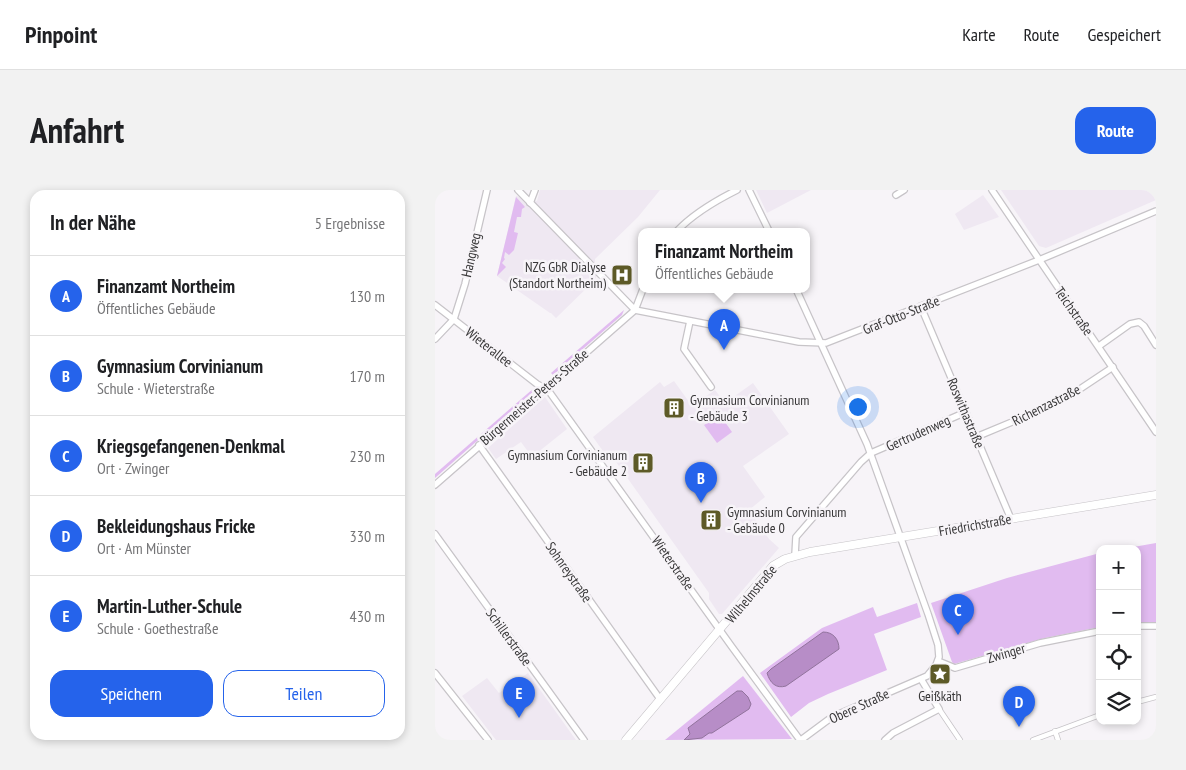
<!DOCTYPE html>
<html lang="de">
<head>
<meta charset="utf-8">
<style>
	body { margin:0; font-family:"PT Sans Narrow",sans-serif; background:#f2f2f2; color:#202124 }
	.controls { position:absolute; right:15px; bottom:15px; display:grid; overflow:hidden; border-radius:10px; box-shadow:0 2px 8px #0003 }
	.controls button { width:45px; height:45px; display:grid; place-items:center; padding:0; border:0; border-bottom:1px solid #e0e0e0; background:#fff; color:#202124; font:25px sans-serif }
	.you { position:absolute; left:422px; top:216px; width:18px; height:18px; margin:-12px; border:4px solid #fff; border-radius:50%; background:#1a73e8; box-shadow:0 0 0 8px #1a73e833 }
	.badge { display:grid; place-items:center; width:32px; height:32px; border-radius:50%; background:#2563eb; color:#fff; font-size:16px; font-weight:700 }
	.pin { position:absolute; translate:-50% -41px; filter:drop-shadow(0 1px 2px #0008) }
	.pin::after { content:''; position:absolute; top:26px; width:18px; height:15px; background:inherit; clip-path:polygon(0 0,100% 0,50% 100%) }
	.popup { position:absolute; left:203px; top:38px; width:172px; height:65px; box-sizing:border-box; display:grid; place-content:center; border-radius:10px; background:#fff; filter:drop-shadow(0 1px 4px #0005); font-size:16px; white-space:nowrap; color:#757577 }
	.popup b { font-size:19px; color:#202124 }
	.popup::after { content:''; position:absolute; left:50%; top:100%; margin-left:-10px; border:10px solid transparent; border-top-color:#fff }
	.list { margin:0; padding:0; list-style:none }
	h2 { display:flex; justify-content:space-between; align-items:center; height:65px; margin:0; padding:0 20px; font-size:21px }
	h2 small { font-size:16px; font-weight:400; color:#757577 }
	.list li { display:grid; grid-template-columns:32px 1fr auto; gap:15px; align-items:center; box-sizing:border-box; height:80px; padding:0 20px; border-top:1px solid #e0e0e0 }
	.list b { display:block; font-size:19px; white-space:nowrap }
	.list p { margin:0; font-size:16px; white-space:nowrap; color:#757577 }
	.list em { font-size:16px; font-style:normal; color:#757577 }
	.actions { display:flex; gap:10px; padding:15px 20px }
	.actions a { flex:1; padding:11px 0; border:1px solid #2563eb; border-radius:15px; text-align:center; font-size:18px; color:#2563eb }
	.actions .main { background:#2563eb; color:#fff }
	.icon { flex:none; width:28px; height:28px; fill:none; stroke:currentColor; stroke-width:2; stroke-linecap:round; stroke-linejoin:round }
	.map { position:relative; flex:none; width:721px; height:550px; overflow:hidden; border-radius:15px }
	header { display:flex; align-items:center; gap:30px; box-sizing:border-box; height:70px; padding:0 25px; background:#fff; border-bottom:1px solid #e0e0e0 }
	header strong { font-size:24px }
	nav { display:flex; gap:28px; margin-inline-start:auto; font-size:18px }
	.intro { display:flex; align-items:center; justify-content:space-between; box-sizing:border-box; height:120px; padding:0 30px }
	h1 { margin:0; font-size:35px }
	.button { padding:12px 22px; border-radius:15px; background:#2563eb; color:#fff; font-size:18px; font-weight:700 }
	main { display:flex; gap:30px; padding:0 30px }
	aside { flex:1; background:#fff; border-radius:15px; box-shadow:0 2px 8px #0003 }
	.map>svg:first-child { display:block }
	.built { fill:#efe8f2 }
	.green { fill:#e1bbf0 }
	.water { fill:#b78dc7; stroke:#91739c }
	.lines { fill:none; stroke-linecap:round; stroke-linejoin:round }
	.pedestrian-casing { stroke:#c7c4c8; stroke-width:6 }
	.minor-casing { stroke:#c7c4c8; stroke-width:8 }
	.tertiary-casing { stroke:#c7c4c8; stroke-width:9 }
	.pedestrian { stroke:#fff; stroke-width:4.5 }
	.minor { stroke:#fff; stroke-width:5.5 }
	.tertiary { stroke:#fff; stroke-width:8 }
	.labels { text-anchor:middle; stroke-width:5; stroke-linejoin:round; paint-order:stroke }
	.street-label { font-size:14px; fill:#383738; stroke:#f7f4f8 }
	.poi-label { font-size:14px; fill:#383738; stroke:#f7f4f8; text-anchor:end }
</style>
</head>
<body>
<header>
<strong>Pinpoint</strong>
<nav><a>Karte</a><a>Route</a><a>Gespeichert</a></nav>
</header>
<div class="intro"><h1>Anfahrt</h1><a class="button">Route</a></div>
<main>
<aside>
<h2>In der Nähe<small>5 Ergebnisse</small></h2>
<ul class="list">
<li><span class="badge">A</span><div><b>Finanzamt Northeim</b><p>Öffentliches Gebäude</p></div><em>130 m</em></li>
<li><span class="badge">B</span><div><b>Gymnasium Corvinianum</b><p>Schule · Wieterstraße</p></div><em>170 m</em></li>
<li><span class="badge">C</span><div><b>Kriegsgefangenen-Denkmal</b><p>Ort · Zwinger</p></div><em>230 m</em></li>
<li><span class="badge">D</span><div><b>Bekleidungshaus Fricke</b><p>Ort · Am Münster</p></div><em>330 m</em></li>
<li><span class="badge">E</span><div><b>Martin-Luther-Schule</b><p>Schule · Goethestraße</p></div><em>430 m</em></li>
</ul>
<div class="actions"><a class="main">Speichern</a><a>Teilen</a></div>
</aside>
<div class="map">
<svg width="721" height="550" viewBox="0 0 721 550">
	<rect width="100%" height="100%" fill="#f7f4f8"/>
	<!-- built -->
	<g class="built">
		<path d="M105 0H225L203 27 160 69 161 89 121 128 116 123H115L62 86 81 6 102 11Z"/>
		<path d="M321 0H376L332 23Z"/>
		<path d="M566 0H721V10L611 58 604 56Z"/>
		<path d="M548 5 564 27 529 40 520 24Z"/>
		<path d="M239 191 257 216 280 200 290 213 318 193 354 244 308 276 330 307 314 320 334 349 344 358 287 424H284L274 409V403L174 262 170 264 158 247 225 192 229 197Z"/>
		<path d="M110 207 132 239 97 267 86 252 61 269 53 258Z"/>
		<path d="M93 483 141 550H61L27 506 52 488 64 503Z"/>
	</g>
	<!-- green -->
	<g class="green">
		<path d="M81 7 90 17 87 19 86 27H82L79 42 83 43 79 60 74 65 70 62 69 68 70 69 67 73 71 77 62 86Z"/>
		<path d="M189 120 187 125 118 185 116 183Z"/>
		<path d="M99 198V201L0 288V284Z"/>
		<path d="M285 225 297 242 282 253 269 235Z"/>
		<path d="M721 353V432L702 433V359H687Z"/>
		<path d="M665 363V437L610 448 519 474 517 472 496 413 572 388Z"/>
		<path d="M482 413 486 427 439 444 452 480 393 504 374 513 356 527 325 483 387 438 438 417 442 427Z"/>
		<path d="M308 486 357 549 230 550Z"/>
	</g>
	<!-- water -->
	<g class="water">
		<path d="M388 442C398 442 404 449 404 459L351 496C341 499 335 493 332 483L336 479Z"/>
		<path d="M302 501H307L313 507 316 514 314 519 277 543H274L267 548 249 550 255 544 253 538Z"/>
	</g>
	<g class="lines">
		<!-- pedestrian casing -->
		<g class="pedestrian-casing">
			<g id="pedestrian">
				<path d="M702 512 721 507"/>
				<path d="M504 519 525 550"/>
				<path d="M620 541 623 550"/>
				<path d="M598 550 665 525"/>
			</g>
		</g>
		<!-- minor casing -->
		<g class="minor-casing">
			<g id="minor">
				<path d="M83 0 200 120"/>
				<path d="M314 0 334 41"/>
				<path d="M557 0 721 242"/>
				<path d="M461 5 469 0"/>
				<path d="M95 13 100 0"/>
				<path d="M242 41C259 23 280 11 302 0"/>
				<path d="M361 99 432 254 493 424 503 455 504 467 501 475 492 486 397 527 366 550"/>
				<path d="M0 115 102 194 113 200 297 457 365 550"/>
				<path d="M486 117 576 329"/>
				<path d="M200 120 364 152 391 153 604 70 721 21"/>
				<path d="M255 131 249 159 276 197"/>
				<path d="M0 149 19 129 30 94 52 0"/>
				<path d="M664 156 695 134 704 132 709 136 721 155"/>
				<path d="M541 247 601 222 642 201 678 177"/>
				<path d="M44 255 225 509"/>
				<path d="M0 295 200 120 208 99"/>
				<path d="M0 344 149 550"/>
				<path d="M360 365 361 347 426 272 436 263 531 222"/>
				<path d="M702 436H721"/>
				<path d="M503 471 520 478 605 453 665 441"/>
				<path d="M0 483 53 550"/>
				<path d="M450 550 458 543 504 519 486 489"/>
			</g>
		</g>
		<!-- tertiary casing -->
		<g class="tertiary-casing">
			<path id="tertiary" d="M191 550 338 376 350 369 375 362 721 305"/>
		</g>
		<!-- pedestrian -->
		<use href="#pedestrian" class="pedestrian"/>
		<!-- minor -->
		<use href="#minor" class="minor"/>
		<!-- tertiary -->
		<use href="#tertiary" class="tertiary"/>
	</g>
	<!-- icons -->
	<defs>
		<g id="hospital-square" transform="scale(1.125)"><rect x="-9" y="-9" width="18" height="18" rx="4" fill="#5d5a27" stroke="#f7f4f8"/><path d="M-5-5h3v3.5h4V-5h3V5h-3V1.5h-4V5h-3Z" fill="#fff"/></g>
		<g id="building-square" transform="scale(1.125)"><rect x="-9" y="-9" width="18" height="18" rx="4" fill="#5d5a27" stroke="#f7f4f8"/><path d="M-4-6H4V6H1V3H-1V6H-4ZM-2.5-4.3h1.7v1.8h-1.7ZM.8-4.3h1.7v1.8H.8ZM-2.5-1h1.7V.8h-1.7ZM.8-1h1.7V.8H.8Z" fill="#fff"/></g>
		<g id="sight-square" transform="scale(1.125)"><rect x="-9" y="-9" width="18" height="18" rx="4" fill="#5d5a27" stroke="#f7f4f8"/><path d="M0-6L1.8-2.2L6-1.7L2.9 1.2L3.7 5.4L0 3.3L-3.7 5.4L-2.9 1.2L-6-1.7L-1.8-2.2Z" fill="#fff"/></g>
	</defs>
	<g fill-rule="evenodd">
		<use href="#hospital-square" x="187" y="85"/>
		<use href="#building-square" x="239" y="218"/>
		<use href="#building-square" x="208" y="273"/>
		<use href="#building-square" x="276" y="330"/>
		<use href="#sight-square" x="505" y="484"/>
	</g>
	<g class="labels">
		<!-- street labels -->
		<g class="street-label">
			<text transform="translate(36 65) rotate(-77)" y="5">Hangweg</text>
			<text transform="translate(639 121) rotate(55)" y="5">Teichstraße</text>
			<text transform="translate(466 125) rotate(-22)" y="5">Graf-Otto-Straße</text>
			<text transform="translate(54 157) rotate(38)" y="5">Wieterallee</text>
			<text transform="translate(99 207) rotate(-41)" y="5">Bürgermeister-Peters-Straße</text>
			<text transform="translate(611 215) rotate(-27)" y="5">Richenzastraße</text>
			<text transform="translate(531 223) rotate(67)" y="5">Roswithastraße</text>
			<text transform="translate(483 243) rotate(-24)" y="5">Gertrudenweg</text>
			<text transform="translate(540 335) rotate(-10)" y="5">Friedrichstraße</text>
			<text transform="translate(238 373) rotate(55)" y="5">Wieterstraße</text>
			<text transform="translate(134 382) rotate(55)" y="5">Sohnreystraße</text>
			<text transform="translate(316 404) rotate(-50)" y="5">Wilhelmstraße</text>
			<text transform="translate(74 447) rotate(54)" y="5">Schillerstraße</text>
			<text transform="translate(571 463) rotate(-16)" y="5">Zwinger</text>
			<text transform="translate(424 516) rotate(-25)" y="5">Obere Straße</text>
		</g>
		<!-- poi labels -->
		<g class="poi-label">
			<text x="171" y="82">NZG GbR Dialyse<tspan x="171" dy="16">(Standort Northeim)</tspan></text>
			<text x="255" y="215" text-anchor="start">Gymnasium Corvinianum<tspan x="255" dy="16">- Gebäude 3</tspan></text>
			<text x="192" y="270">Gymnasium Corvinianum<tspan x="192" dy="16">- Gebäude 2</tspan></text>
			<text x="292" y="327" text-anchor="start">Gymnasium Corvinianum<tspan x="292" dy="16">- Gebäude 0</tspan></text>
			<text x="505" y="511" text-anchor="middle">Geißkäth</text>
		</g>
	</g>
</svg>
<div class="controls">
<button>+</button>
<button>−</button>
<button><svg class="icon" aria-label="locate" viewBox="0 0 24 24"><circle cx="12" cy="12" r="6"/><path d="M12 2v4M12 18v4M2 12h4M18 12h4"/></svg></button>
<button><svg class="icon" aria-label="layers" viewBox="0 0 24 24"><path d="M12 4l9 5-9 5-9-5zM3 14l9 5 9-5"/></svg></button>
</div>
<div class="you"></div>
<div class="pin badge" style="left:289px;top:160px">A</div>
<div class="popup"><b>Finanzamt Northeim</b>Öffentliches Gebäude</div>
<div class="pin badge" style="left:266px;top:313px">B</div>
<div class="pin badge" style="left:523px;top:445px">C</div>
<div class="pin badge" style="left:584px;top:537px">D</div>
<div class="pin badge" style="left:84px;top:528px">E</div>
</div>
</main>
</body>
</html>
